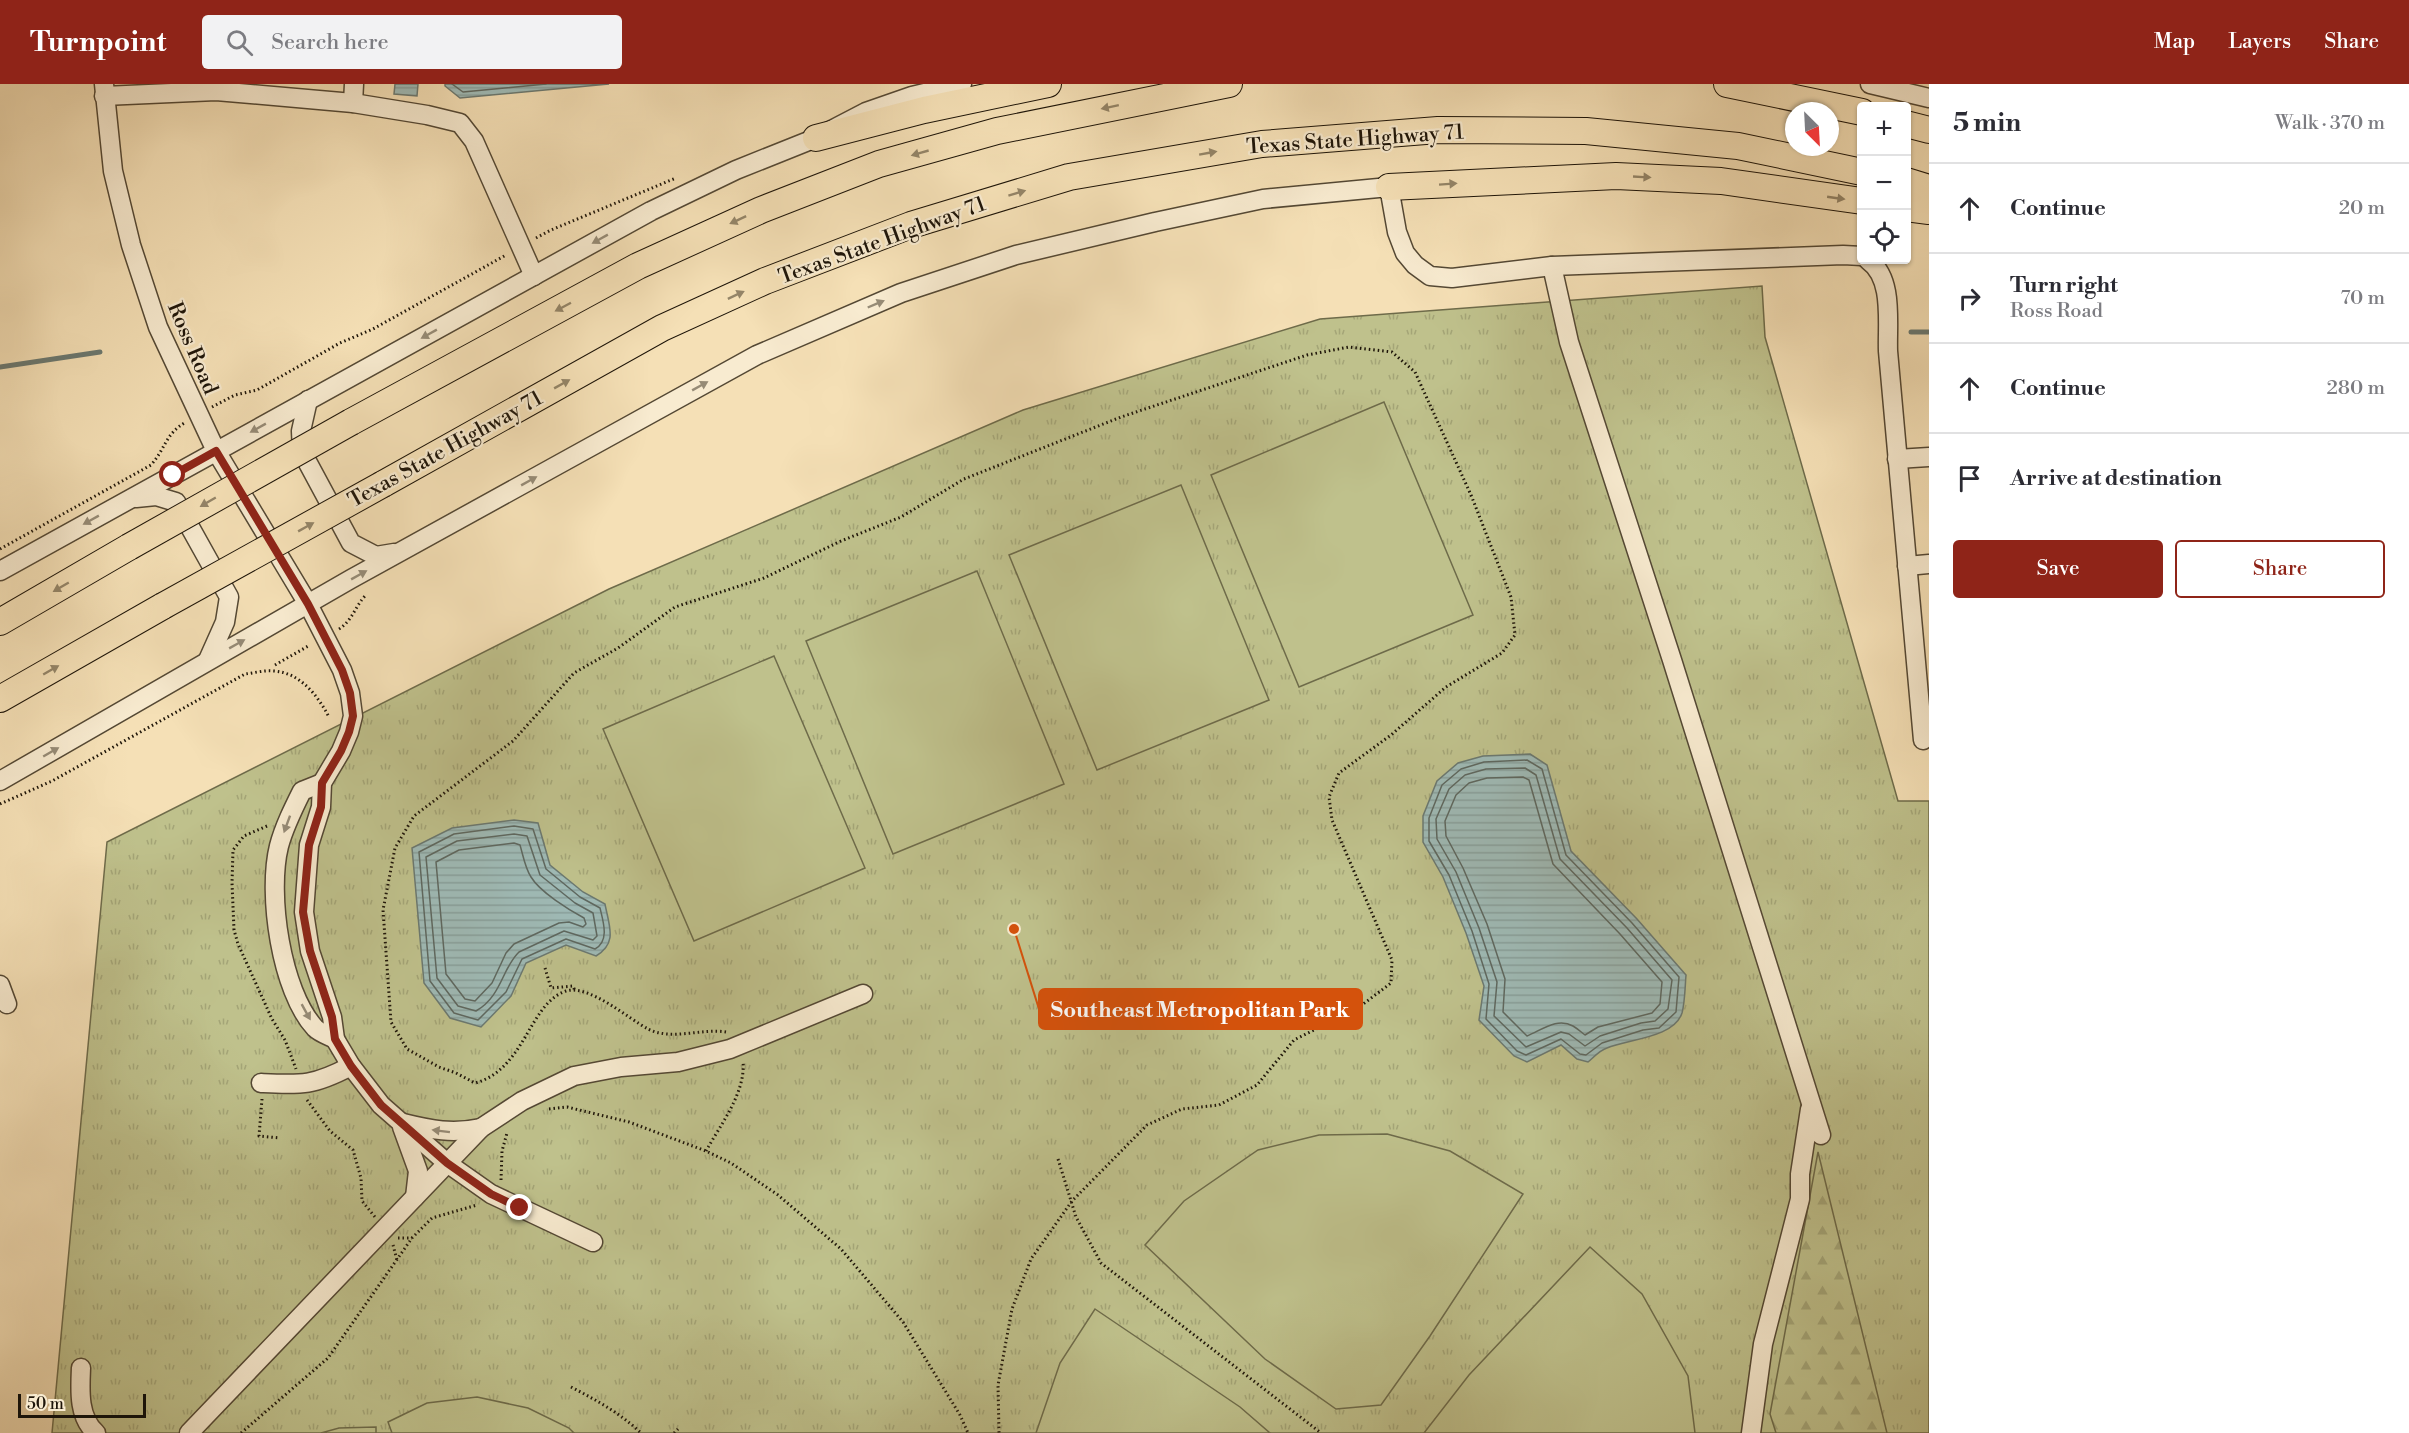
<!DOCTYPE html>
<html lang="en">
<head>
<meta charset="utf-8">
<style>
	body { margin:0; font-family:"Libre Bodoni",serif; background:#f2f2f3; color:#2b2b33 }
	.controls { position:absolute; right:18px; top:18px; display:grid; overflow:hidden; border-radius:6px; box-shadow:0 2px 4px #0004 }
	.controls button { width:54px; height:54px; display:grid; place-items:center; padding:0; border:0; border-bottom:2px solid #e1e1e2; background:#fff; color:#2b2b33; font:30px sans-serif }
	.compass { position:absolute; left:1785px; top:18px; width:54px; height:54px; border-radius:50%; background:#fff; box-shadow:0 2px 4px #0004; rotate:156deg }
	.scale { position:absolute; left:18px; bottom:15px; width:128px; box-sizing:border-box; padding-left:6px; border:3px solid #1e1509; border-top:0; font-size:16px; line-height:21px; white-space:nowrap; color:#1e1509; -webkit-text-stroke:4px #f8ebd0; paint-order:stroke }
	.stop { position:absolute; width:18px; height:18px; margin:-14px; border:4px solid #8f2418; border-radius:50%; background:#fff }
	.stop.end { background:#8f2418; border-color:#fff; box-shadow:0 2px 6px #0008 }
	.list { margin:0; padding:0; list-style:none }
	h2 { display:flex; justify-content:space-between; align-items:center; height:78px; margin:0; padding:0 24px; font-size:26px }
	h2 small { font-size:20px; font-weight:400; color:#7c7c81 }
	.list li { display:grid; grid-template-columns:39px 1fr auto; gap:18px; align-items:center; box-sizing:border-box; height:90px; padding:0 24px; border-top:2px solid #e1e1e2 }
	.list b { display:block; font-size:22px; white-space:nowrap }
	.list p { margin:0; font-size:20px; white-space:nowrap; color:#7c7c81 }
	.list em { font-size:20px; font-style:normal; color:#7c7c81 }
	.actions { display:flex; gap:12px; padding:18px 24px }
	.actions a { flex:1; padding:14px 0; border:2px solid #8f2418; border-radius:6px; text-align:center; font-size:21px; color:#8f2418 }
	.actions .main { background:#8f2418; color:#fff }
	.icon { flex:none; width:33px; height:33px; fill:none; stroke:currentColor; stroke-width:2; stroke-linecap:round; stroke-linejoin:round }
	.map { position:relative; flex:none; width:1929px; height:1349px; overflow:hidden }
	header { display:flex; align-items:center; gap:36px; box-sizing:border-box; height:84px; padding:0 30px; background:#8f2418; color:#fff }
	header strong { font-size:28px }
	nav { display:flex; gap:33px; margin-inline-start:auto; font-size:21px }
	.search { width:420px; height:54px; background:#f2f2f3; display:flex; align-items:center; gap:15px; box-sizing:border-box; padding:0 21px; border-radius:6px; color:#7c7c81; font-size:22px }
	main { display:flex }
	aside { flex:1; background:#fff }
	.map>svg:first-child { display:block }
	.grass { fill:url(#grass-tufts); stroke:#6e6b4a; stroke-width:1.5 }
	.forest { fill:url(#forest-firs); stroke:#6e6b4a; stroke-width:1.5 }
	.garden { fill:#bfc18c; stroke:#6e6b4a; stroke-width:1.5 }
	.water { fill:url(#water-rules); stroke:#6b7971; stroke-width:1.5 }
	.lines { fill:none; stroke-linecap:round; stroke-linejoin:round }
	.shore { stroke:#5e6860; stroke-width:1.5 }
	.stream { stroke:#6b7971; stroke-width:5 }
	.minor-casing { stroke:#544834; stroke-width:21 }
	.highway-casing { stroke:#1e1509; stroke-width:28 }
	.path { stroke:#1e1509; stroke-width:3; stroke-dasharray:1.5 3; stroke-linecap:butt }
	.minor { stroke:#f8ebd0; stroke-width:18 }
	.highway { stroke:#f5e0b6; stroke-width:26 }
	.highway-bridge-casing { stroke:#1e1509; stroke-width:28; stroke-linecap:butt }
	.highway-bridge { stroke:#f5e0b6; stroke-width:26 }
	.oneway { fill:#948568 }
	.oneway2 { fill:#968b76 }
	.route { stroke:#8f2418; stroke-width:8 }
	.labels { text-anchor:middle; stroke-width:4.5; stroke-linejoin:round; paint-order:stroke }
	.street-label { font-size:21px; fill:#1e1509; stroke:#f8ebd0 }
	.leader { fill:none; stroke:#d4520c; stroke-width:2 }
	.callout-dot { fill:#d4520c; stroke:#f8ebd0; stroke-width:2 }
	.callout { fill:#d4520c; stroke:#d4520c; stroke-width:2 }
	.callout-label { font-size:22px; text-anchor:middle; font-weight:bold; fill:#fff }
</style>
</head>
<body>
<header>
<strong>Turnpoint</strong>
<div class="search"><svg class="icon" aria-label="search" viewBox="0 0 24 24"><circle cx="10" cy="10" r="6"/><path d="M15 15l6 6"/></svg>Search here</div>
<nav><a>Map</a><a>Layers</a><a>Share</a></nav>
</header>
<main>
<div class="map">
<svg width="1929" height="1349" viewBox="0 0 1929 1349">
	<defs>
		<pattern id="grass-tufts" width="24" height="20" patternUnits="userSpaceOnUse" patternTransform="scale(1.5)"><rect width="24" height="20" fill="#bfc18c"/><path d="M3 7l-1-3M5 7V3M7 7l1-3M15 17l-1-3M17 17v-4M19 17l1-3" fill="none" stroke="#a4a577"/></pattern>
		<pattern id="forest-firs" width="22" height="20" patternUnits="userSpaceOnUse" patternTransform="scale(1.5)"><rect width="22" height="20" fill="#bfc18c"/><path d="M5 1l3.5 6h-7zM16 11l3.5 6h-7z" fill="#a4a577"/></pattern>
		<pattern id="water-rules" width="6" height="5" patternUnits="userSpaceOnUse" patternTransform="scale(1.5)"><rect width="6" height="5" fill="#9fbbb7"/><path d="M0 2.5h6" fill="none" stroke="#88a09c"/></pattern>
	</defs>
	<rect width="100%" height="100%" fill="#f5e0b6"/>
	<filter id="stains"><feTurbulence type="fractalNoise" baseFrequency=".00333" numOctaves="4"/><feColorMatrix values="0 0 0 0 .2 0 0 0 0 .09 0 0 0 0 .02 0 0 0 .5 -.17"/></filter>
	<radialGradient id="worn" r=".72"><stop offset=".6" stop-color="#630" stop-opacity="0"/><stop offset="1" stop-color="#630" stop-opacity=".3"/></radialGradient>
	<!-- grass -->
	<path class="grass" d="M1762 202 1765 253 1898 717H1929V1349H52L107 758 609 505 1023 326 1320 235Z"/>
	<!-- forest -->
	<path class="forest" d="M1818 1068 1887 1349H1776L1770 1330Z"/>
	<!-- garden -->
	<g class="garden">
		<path d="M1384 318 1473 531 1299 603 1211 391Z"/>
		<path d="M1181 401 1269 616 1097 686 1009 471Z"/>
		<path d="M977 487 1064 700 893 770 806 557Z"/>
		<path d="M774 572 865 784 694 857 603 645Z"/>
		<path d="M1387 1050 1450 1067 1523 1110 1430 1252 1381 1321 1336 1325 1265 1275 1145 1161 1184 1117 1258 1066 1319 1051Z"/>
		<path d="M1590 1163 1642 1210 1688 1292 1695 1349H1424L1469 1291Z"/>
		<path d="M1095 1225 1240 1323 1270 1349H1036L1060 1279Z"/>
		<path d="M477 1313 528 1324 569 1344 574 1349H392L388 1338 427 1319Z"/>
		<path d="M376 1343V1349H321L339 1344Z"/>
	</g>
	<!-- water -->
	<g class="water">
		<path d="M395 0H418L417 12 394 10Z"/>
		<path d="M445 0H609L460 14 445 2Z"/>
		<path d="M1530 670 1547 681 1571 767 1637 835 1686 891C1685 903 1685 918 1682 929 1674 954 1628 955 1607 964 1600 966 1594 973 1588 978L1577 975 1561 961 1527 978 1514 972 1479 936 1484 902 1466 849 1443 793 1423 758V732L1437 697 1458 679 1483 672Z"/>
		<path d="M514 736 538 739 550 781 583 808 605 820C609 842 618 859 596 872L566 861 526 879 511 912 481 943 450 934 424 899 412 764 452 744Z"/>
	</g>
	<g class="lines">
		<!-- shore -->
		<g class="shore">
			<path d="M452 0 463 8 546 0"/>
			<path d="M1527 676 1542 685 1566 771 1632 839 1679 893 1676 928 1659 944 1643 946 1602 959 1586 971 1580 970 1561 955 1526 971 1517 967 1486 935 1489 900 1472 847 1449 791 1429 757V734L1442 701 1461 685 1484 678Z"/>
			<path d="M1525 684 1536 691 1560 775 1627 844 1672 896 1668 925 1655 937 1641 939 1600 952 1585 962 1569 950 1561 948 1526 963 1494 932 1497 898 1479 844 1456 788 1437 755 1436 735 1449 705 1465 691 1486 685Z"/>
			<path d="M1523 693 1529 696 1553 780 1620 850 1662 898 1660 920 1652 929 1598 943 1585 951C1581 948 1578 945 1573 942 1557 933 1542 946 1527 952L1503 928 1505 895 1487 840 1463 784 1446 752 1445 737 1456 711 1469 699 1487 694Z"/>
			<path d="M514 742 533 745 546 785 580 813 600 824C603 837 610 857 595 865L566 855 522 875 506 908 478 936 454 929 430 897 419 768 454 750Z"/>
			<path d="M514 750 527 752 540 791 575 819 593 829 597 852 593 856 564 847 519 868C502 884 502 912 476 927L458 922 437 894 426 773 457 757Z"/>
			<path d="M514 759 520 761C523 771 525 784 531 793 540 808 569 826 584 834L586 840 583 843 569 838 559 839 514 860 506 869 492 899 475 917 465 915 446 890 436 778 459 766Z"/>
		</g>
		<!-- stream -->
		<g class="stream">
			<path d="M1911 248H1929"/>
			<path d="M0 283 100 268"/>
		</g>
		<!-- minor casing -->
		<g class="minor-casing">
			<g id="minor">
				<path d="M104 0 113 87 131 161 158 243 216 367 308 520 342 586 350 609 353 632 349 648 341 667 322 699 321 723 309 761 304 828 310 867 332 933 335 955 351 982 381 1021 447 1079 491 1110 593 1158"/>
				<path d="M1870 0 1929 14"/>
				<path d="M104 12 216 7 353 19 427 31 460 39 474 57 534 192"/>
				<path d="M353 19 354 0"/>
				<path d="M1868 176C1894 194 1887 238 1888 267L1923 656"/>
				<path d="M1552 182 1569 258 1672 576 1821 1051"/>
				<path d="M308 316 301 347 302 368 351 459 376 472 394 469"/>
				<path d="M1897 375 1929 373"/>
				<path d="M136 414 156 412 176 418 229 513 225 538 208 576"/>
				<path d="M1907 482 1929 480"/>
				<path d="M0 487 651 127 736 86 816 54 866 28 912 12 962 0"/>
				<path d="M0 697 351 495 757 271 901 209 1016 171 1155 138 1263 115 1389 103 1397 148 1405 169 1415 181 1430 192 1452 194 1552 182 1843 171 1862 172"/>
				<path d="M322 699 302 707C293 725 284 743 279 762 267 810 281 907 315 944 320 949 329 952 335 955"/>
				<path d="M0 901 7 920"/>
				<path d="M261 999C302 1001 313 1002 351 982"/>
				<path d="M403 1039C431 1046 453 1050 481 1044"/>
				<path d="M402 1043 418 1087 415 1113"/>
				<path d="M81 1284C80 1306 78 1333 96 1349"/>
				<path d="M189 1349 481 1044 522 1017 574 992 621 983 678 978 730 965 863 910"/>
				<path d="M1751 1349 1763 1260 1800 1115V1090L1810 1025"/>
			</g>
		</g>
		<!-- highway casing -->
		<g class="highway-casing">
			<g id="highway">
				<path d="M1727 0 1862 28"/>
				<path d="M1906 40 1929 46"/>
				<path d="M816 54 924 26 1048 0"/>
				<path d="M1906 97 1929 104"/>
				<path d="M1389 103 1616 92 1721 97 1862 117"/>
				<path d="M1906 124 1929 127"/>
				<path d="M351 338 638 182 761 126 879 80 997 47 1229 0"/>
				<path d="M383 400 662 244 765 197 911 141 1069 93 1262 60 1438 46 1586 47 1738 62 1862 88"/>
				<path d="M0 538 129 463"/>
				<path d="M0 615 163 522"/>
			</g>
		</g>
		<!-- path -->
		<g class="path">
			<path d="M536 154 551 146 676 94"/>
			<path d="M212 323 235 311 257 306 340 259 373 245 506 171"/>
			<path d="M0 465 151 381C166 364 165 350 186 338"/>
			<path d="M339 545C353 536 355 522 366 511"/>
			<path d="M275 581 310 561"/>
			<path d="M0 720 52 697 245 590C254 589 264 586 273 587 300 588 318 612 329 633"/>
			<path d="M267 742 244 752 233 766 232 799 234 846 238 860 272 935 285 956 296 985"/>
			<path d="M545 884 551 904 573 902 575 907"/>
			<path d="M726 948C702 944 671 957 648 945 629 935 589 900 566 907 529 919 525 986 475 999L456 989 439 983 407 965 391 938 383 826 395 764 414 732 513 657 574 589 618 564 675 523 764 494 841 457 901 433 964 395 1121 333 1307 271 1349 263 1392 268 1415 288 1471 411 1511 513 1515 551 1502 569 1446 603 1391 651 1339 689 1329 713 1332 736 1392 876 1391 899 1358 924 1294 956 1257 1001 1219 1021 1182 1025 1147 1041 1072 1117 1031 1175 1012 1225 998 1301 999 1349"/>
			<path d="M262 1015 259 1052 280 1054"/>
			<path d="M307 1016 330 1047 353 1066 361 1094 362 1117 375 1133"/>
			<path d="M549 1025 567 1023 629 1038 706 1067 731 1079 778 1111 841 1165 903 1238 960 1331 968 1349"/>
			<path d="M706 1067C721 1040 746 1008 743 977"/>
			<path d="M1058 1075 1076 1133 1101 1179 1321 1349"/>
			<path d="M501 1096 502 1067 507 1049"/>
			<path d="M398 1154H412"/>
			<path d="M393 1161 397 1176"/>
			<path d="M571 1303C596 1316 620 1329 641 1349"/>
			<path d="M241 1349 328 1274 412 1154 432 1134 477 1121"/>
			<path d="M674 1349 678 1345"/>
		</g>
		<!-- minor -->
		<use href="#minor" class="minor"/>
		<!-- highway -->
		<use href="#highway" class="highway"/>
		<!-- highway-bridge casing -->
		<g class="highway-bridge-casing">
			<g id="highway-bridge">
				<path d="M129 463 351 338"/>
				<path d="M163 522 383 400"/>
			</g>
		</g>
		<!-- highway-bridge -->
		<use href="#highway-bridge" class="highway-bridge"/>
	</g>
	<!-- one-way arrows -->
	<defs><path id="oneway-solid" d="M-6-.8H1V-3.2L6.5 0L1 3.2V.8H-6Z" transform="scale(1.5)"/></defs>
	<g class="oneway">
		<use href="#oneway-solid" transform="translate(1110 23) rotate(168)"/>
		<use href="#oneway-solid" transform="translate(920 69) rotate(164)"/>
		<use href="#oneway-solid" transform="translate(1208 69) rotate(-10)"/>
		<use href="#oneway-solid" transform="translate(1642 93) rotate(3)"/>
		<use href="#oneway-solid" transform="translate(1448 100) rotate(-4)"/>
		<use href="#oneway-solid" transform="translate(1017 109) rotate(-17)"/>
		<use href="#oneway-solid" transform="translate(1836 114) rotate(8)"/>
		<use href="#oneway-solid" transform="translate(738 136) rotate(155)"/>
		<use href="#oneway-solid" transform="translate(736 211) rotate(-25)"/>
		<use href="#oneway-solid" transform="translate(563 223) rotate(152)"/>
		<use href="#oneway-solid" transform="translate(562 300) rotate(-29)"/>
		<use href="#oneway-solid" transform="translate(208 418) rotate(150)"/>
		<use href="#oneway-solid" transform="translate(306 443) rotate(-29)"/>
		<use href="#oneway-solid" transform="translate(61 503) rotate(150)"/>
		<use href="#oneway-solid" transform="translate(51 586) rotate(-30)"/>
	</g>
	<g class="oneway2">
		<use href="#oneway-solid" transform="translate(600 155) rotate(151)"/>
		<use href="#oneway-solid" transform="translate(876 220) rotate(-23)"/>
		<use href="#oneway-solid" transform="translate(429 250) rotate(151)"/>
		<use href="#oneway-solid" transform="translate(700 302) rotate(-29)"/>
		<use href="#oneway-solid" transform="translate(258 344) rotate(151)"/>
		<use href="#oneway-solid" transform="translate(529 397) rotate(-29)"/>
		<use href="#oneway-solid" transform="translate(91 436) rotate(151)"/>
		<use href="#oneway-solid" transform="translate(359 491) rotate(-29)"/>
		<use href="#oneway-solid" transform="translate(237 560) rotate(-29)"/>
		<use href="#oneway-solid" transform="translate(51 668) rotate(-30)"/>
		<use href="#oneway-solid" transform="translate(287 740) rotate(110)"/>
		<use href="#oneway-solid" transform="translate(306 928) rotate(61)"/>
		<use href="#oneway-solid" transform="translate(441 1047) rotate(-173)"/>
	</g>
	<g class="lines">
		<!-- route -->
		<path class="route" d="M173 391 216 367 308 520 342 586 350 609 353 632 349 648 341 667 322 699 321 723 309 761 303 828 310 867 332 933 335 955 351 982 381 1021 447 1079 491 1110 520 1124"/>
	</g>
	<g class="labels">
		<!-- street labels -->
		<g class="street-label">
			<text transform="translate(1355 55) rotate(-4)" y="7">Texas State Highway 71</text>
			<text transform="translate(882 156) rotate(-20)" y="7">Texas State Highway 71</text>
			<text transform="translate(193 264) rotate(67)" y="7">Ross Road</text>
			<text transform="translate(445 365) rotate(-29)" y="7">Texas State Highway 71</text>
		</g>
	</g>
	<!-- callouts -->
	<path class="leader" d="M1014 845L1039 925"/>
	<circle class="callout-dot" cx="1014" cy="845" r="6"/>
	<rect class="callout" x="1039" y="905" width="323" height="40" rx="6"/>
	<g class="callout-label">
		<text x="1200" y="933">Southeast Metropolitan Park</text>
	</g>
	<rect width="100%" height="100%" filter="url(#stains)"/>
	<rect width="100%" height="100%" fill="url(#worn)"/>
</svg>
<div class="controls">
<button>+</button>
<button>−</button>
<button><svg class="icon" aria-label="locate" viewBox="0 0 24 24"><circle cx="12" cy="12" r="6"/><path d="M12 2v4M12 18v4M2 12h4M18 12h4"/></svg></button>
</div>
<svg class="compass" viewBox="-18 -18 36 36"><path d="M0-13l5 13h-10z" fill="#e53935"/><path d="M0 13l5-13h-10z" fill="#7c7c81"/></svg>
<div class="scale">50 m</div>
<div class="stop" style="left:173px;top:391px"></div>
<div class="stop end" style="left:520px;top:1124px"></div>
</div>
<aside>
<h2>5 min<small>Walk · 370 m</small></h2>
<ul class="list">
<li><svg class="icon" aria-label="ahead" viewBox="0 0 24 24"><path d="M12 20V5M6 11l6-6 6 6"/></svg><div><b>Continue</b></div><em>20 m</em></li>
<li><svg class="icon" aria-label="right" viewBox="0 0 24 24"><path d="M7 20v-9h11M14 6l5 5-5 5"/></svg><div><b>Turn right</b><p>Ross Road</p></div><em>70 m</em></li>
<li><svg class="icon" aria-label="ahead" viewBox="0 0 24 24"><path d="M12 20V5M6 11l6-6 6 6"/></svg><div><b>Continue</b></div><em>280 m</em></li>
<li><svg class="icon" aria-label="arrive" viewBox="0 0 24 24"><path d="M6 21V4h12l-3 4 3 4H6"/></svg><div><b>Arrive at destination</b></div></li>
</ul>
<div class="actions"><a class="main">Save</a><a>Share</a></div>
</aside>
</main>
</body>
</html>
